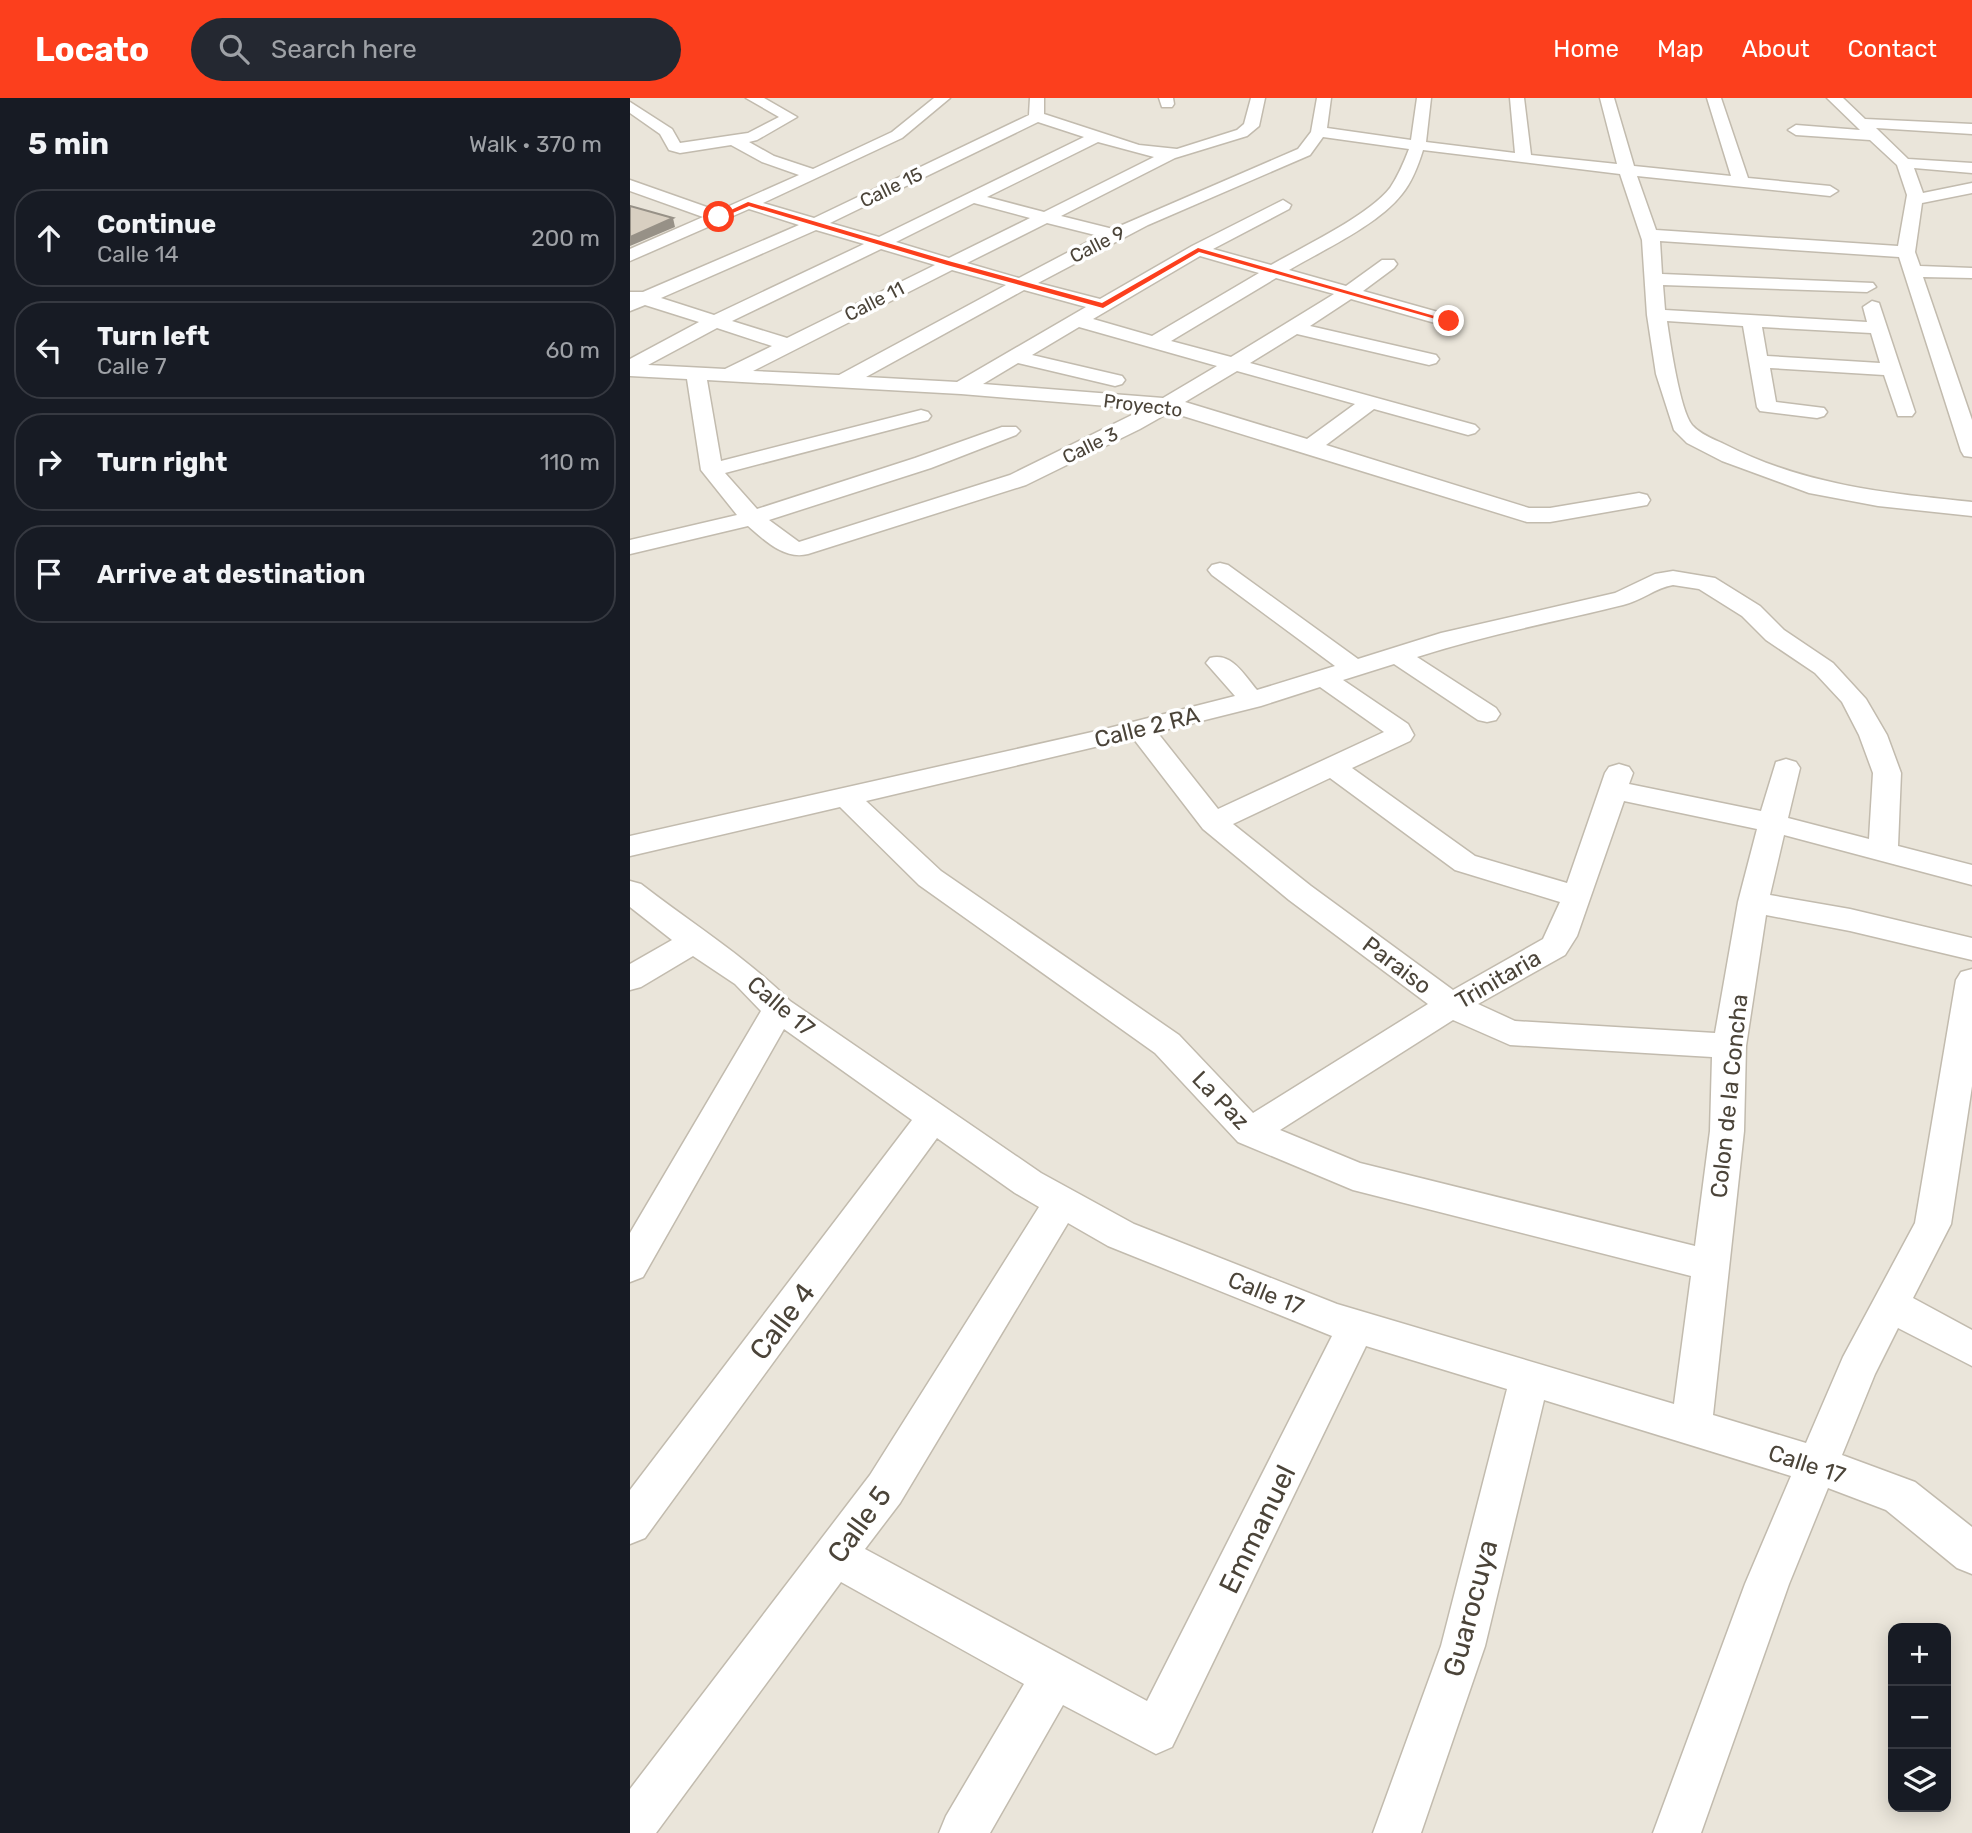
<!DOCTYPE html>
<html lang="en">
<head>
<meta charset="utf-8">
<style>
	body { margin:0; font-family:Rubik,sans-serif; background:#242831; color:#f1f3f6 }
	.controls { position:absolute; right:21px; bottom:21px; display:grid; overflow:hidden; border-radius:14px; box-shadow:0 4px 18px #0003 }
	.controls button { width:63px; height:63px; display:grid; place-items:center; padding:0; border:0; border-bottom:2px solid #363941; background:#171b24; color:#f1f3f6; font:35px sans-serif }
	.stop { position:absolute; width:21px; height:21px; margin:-16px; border:5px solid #fc3f1d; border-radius:50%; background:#fff }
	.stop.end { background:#fc3f1d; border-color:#fff; box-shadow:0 2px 7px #0008 }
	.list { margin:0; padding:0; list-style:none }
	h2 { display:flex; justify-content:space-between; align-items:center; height:91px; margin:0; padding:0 28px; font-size:30px }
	h2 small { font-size:23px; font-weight:400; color:#9ea1a6 }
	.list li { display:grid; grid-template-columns:46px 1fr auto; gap:21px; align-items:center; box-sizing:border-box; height:98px; margin:0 14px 14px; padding:0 14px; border:2px solid #363941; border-radius:28px }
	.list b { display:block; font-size:26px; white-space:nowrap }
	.list p { margin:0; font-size:23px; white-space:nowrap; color:#9ea1a6 }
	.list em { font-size:23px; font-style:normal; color:#9ea1a6 }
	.icon { flex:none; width:38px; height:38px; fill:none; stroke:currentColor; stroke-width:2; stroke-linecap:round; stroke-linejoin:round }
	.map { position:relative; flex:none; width:1342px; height:1735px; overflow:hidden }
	header { display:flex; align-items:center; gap:42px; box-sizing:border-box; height:98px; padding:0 35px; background:#fc3f1d; color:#fff }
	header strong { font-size:33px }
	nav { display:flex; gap:38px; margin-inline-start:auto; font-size:24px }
	.search { width:490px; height:63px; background:#242831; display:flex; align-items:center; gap:18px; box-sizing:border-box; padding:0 24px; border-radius:38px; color:#9ea1a6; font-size:26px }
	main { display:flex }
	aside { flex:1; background:#171b24 }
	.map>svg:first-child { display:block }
	.residential { fill:#eae5da; fill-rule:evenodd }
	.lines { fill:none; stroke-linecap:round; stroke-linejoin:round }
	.minor-casing { stroke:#c2bbae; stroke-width:3 }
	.minor { fill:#fff; fill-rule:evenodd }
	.shaded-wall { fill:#979187 }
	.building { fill:#d8cfc1; stroke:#979187; stroke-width:2 }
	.route { fill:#fc3f1d }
	.labels { text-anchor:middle; stroke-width:7; stroke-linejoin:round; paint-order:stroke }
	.far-street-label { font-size:19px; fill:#4b4439; stroke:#fff }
	.street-label { font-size:23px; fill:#4b4439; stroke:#fff }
	.near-street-label { font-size:28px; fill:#4b4439; stroke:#fff }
</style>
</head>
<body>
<header>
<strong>Locato</strong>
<div class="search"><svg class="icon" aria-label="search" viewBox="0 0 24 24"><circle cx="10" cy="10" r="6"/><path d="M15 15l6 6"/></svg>Search here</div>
<nav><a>Home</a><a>Map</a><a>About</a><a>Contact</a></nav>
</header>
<main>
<aside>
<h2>5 min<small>Walk · 370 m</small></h2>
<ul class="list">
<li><svg class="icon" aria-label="ahead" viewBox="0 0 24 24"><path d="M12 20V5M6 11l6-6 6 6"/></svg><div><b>Continue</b><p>Calle 14</p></div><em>200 m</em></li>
<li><svg class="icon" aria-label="left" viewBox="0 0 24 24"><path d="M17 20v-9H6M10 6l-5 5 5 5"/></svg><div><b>Turn left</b><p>Calle 7</p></div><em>60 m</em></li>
<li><svg class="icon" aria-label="right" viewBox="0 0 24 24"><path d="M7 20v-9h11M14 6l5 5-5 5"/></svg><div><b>Turn right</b></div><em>110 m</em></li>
<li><svg class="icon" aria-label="arrive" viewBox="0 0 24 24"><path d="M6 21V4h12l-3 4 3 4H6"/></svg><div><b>Arrive at destination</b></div></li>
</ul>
</aside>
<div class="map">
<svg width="1342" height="1735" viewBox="0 0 1342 1735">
	<rect width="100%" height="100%" fill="#f6f3ec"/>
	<!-- residential -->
	<path class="residential" d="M0 0H1342V1735H0ZM1263 1530H1316V1709H1263Z"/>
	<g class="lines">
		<!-- minor casing -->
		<g class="minor-casing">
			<g id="minor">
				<path d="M116 0H134L167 19 127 42 119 44 144 58 183 71 262 34 304 0H320L272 40 133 105 184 120 399 17 400 0H414V16L509 47 547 51 607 32 614 26 621 0H635L629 28 617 38 545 60 431 118 483 131 668 51 681 34 687 0H701L697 30 781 42 787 0H801L796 44 885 55 880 0H894L901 57 987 66 970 0H984L1004 68 1101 78 1077 0H1091L1118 80 1200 88 1208 93 1200 98 1007 78 1026 132 1268 148 1277 97 1267 67 1240 42 1166 37 1158 32 1166 27 1230 32 1197 0H1213L1235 21 1342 26V36L1246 30 1278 61 1342 65V75L1284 70 1293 95 1342 85V95L1292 105 1285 154 1290 168 1342 170V180L1293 179 1342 322V359L1334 358 1331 353 1269 159 1030 143 1032 176 1243 185 1246 189 1237 194 1033 187 1035 212 1237 224 1233 209 1242 203 1249 205 1285 314 1282 318H1268L1254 277 1140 270 1146 304 1194 310 1197 314 1194 318 1187 320 1130 313 1127 309 1113 228 1037 223C1040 244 1050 312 1062 327 1070 336 1083 341 1094 346 1174 387 1254 395 1342 404V418L1248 408 1179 395 1092 363 1057 345 1044 332 1026 276 1017 217 1012 142 990 76 793 52C788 68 782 84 772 96 748 127 693 152 659 172L716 188 752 162H764L767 166 764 170 733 193 826 219 828 223 826 227 819 229 721 201 680 228 806 257 809 261 806 265 799 267 667 236 620 265 845 327 849 331 845 335 838 337 744 311 696 347 899 410H920L1009 395 1017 397 1020 402 1017 407 920 424H897L540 314 510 331 396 387 178 456C155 462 135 443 118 428L0 456V442L107 417 71 372 57 281 0 278V261L69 224 15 207 0 213V194H13L169 127 119 111 0 163V151L73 119 0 93V82L88 113 169 77 132 64 101 47 50 55 39 52 30 36 0 15V4L42 31 50 45 118 35 149 19ZM408 24 454 39 249 139 200 125ZM693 39 779 51C774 64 768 78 760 90 738 118 674 148 641 167L583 151 659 111 661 107 653 102 562 148 470 201 408 185 518 127 680 57ZM468 44 524 59 414 114 357 99ZM344 105 400 120 319 160 266 144ZM417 125 469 138 389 180 337 165ZM186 132 234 146 84 217 31 200ZM251 151 305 167 157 240 102 223ZM570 158 629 175 522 238 463 221ZM322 172 376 187 209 277 123 273ZM646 180 704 196 601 259 541 243ZM394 192 456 209 327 284 236 279ZM449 229 587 268 533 300 353 286 388 265 485 288 492 286 495 282 492 278 402 257ZM1132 229 1241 235 1250 265 1137 258ZM87 230 142 248 95 271 18 267ZM607 273 725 306 677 341 555 304ZM77 282 331 296 514 311 380 377 169 444 139 422 301 370 386 337 390 333 386 329H372L285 360 127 411 95 375 298 322 301 318 298 314 291 312 91 363Z"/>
				<path d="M529 0H543L544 6 542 9H532Z"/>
				<path d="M590 465 598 467 728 561 811 535 985 495 1025 476 1043 473 1085 480 1130 508 1154 532 1203 565 1236 601 1257 637 1271 675 1268 748 1342 767V787L1154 737 1140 797 1220 811 1342 840V862L1220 833 1136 817 1116 948 1114 1033 1083 1317 1176 1345 1213 1259 1285 1125 1326 882 1331 874 1342 871V988L1321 1126 1283 1200 1342 1232V1268L1268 1230 1245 1276 1212 1357 1285 1384 1342 1429V1476L1327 1470 1256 1412 1198 1390 1159 1486 1071 1735H1023L1115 1486 1161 1378 914 1302 855 1548 791 1735H743L811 1548 877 1291 736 1248 542 1649 526 1656 433 1607 360 1735H309L316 1718 394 1586 211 1484 26 1735H0V1691L240 1377 409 1109 385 1095 307 1040 15 1440 0 1446V1392L282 1022 154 931 13 1179 0 1184V1135L131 913 105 886 63 858 11 889 0 892V866L42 842 0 809V783L11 786C61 825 115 858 160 903L411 1075 504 1126 707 1206 1044 1306 1061 1178 723 1092 608 1044 525 955 289 787 210 709 0 758V738L471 632 605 598 576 565 580 560C602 554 614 577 627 592L705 568 582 477 578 472 582 467ZM1043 487 1069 491 1112 518 1136 542 1185 575 1212 604 1229 637 1243 675 1239 741 1158 720 1170 670 1166 664 1156 661 1146 664 1131 713 999 686 1003 675 999 669 989 666 979 669 975 675 937 785 845 758 722 670 780 643 784 637 778 626 713 582 764 566 848 622 857 624 866 622 870 616 866 610 787 559C855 537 924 524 993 507 1011 503 1025 490 1043 487ZM690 589 754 634 588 711 527 634 631 608ZM503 640 573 731 659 802 798 906 623 1015 549 937 311 773 236 703ZM700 680 825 772 930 804 913 841 823 892 681 788 603 726ZM994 703 1127 731 1108 804 1085 935 885 923 848 906 935 857 947 838ZM823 922 880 947 1082 959 1080 1033 1065 1148 730 1065 650 1032ZM438 1125 478 1148 702 1238 517 1603 235 1451 270 1405Z"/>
			</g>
		</g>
		<!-- minor -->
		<use href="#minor" class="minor"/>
	</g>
	<!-- shaded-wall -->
	<path class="shaded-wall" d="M43 120 45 129 0 148V139Z"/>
	<!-- building -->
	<path class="building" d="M0 108 43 120 0 139Z"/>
	<!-- route -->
	<path class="route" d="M118 104 322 164 472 205 568 150 822 223 816 224 569 154 473 210 317 167 119 108 91 120 86 119Z"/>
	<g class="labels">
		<!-- far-street labels -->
		<g class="far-street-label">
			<text transform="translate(261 89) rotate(-26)" y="7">Calle 15</text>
			<text transform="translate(467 146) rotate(-27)" y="7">Calle 9</text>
			<text transform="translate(244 203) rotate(-27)" y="7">Calle 11</text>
			<text transform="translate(513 307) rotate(7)" y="7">Proyecto</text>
			<text transform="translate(460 347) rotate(-26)" y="7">Calle 3</text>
		</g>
		<!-- street labels -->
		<g class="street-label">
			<text transform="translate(517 629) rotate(-14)" y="8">Calle 2 RA</text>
			<text transform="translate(767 867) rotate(37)" y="8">Paraiso</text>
			<text transform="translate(868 881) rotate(-30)" y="8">Trinitaria</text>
			<text transform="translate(151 908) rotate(40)" y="8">Calle 17</text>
			<text transform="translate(1099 998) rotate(-84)" y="8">Colon de la Concha</text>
			<text transform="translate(591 1002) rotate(46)" y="8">La Paz</text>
			<text transform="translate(636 1195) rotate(22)" y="8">Calle 17</text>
			<text transform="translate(1177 1366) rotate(18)" y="8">Calle 17</text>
		</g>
		<!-- near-street labels -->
		<g class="near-street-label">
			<text transform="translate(152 1223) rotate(-53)" y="10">Calle 4</text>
			<text transform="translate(229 1426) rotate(-54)" y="10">Calle 5</text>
			<text transform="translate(627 1431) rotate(-64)" y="10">Emmanuel</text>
			<text transform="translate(840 1510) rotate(-75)" y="10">Guarocuya</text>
		</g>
	</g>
</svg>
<div class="controls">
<button>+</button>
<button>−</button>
<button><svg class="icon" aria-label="layers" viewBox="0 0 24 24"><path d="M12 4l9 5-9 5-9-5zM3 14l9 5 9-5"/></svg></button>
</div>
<div class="stop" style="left:89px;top:119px"></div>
<div class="stop end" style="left:819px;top:223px"></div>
</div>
</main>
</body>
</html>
